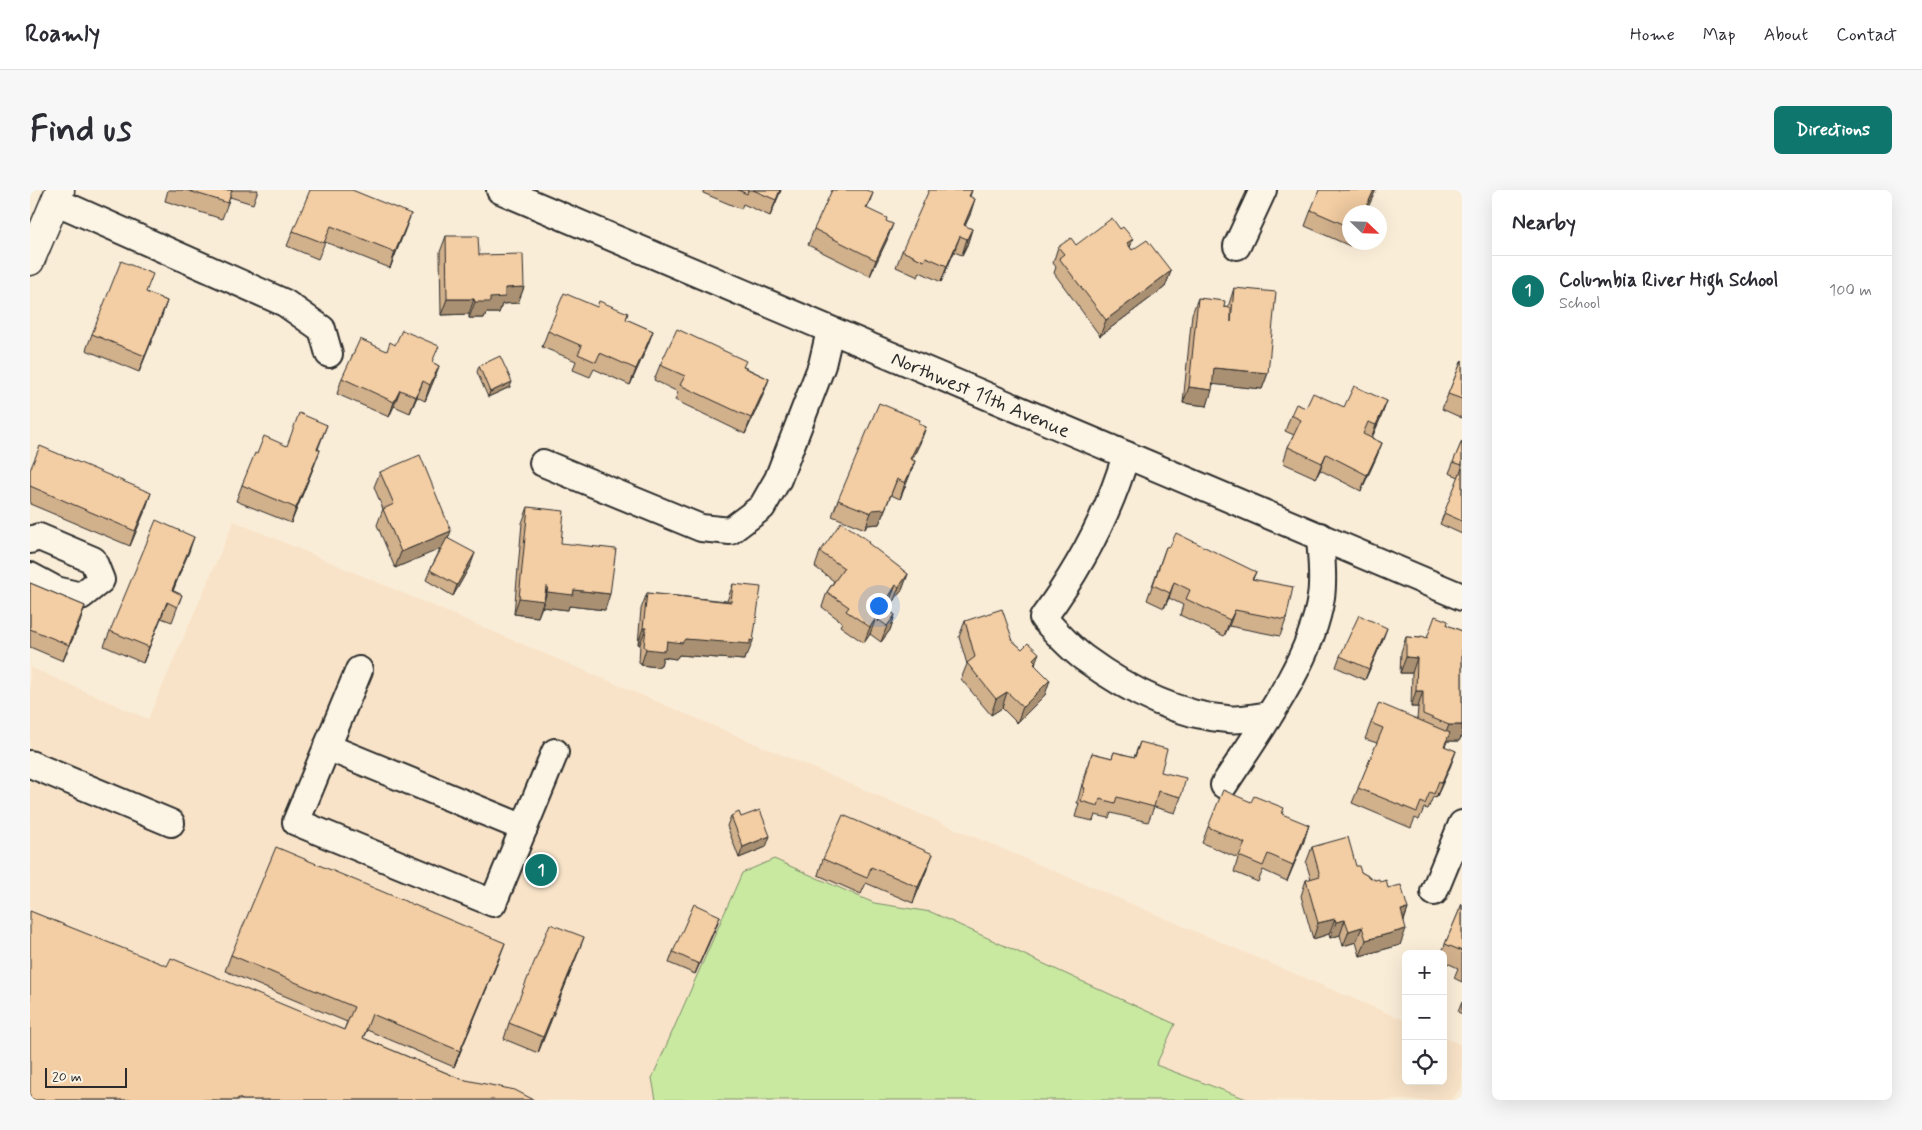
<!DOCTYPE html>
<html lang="en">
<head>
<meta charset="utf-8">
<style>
	body { margin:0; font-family:Mynerve,sans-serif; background:#f7f7f7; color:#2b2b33 }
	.controls { position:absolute; right:15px; bottom:15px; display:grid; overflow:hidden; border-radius:8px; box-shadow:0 5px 20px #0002 }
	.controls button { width:45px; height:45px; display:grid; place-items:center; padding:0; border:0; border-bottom:1px solid #e1e1e2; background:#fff; color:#2b2b33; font:25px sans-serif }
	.compass { position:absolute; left:1312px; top:15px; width:45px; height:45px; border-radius:50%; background:#fff; box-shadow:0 5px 20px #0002; rotate:113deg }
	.scale { position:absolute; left:15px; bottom:12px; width:82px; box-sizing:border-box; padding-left:5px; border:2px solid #2b2b2b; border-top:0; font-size:14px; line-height:18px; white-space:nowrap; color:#2b2b2b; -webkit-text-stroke:4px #fcf5e5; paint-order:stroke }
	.you { position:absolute; left:848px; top:415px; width:18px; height:18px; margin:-12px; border:4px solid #fff; border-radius:50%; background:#1a73e8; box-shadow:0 0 0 8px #1a73e833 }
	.badge { display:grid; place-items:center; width:32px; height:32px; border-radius:50%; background:#0f766e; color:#fff; font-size:16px; font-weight:700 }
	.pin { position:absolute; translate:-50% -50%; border:2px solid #fff; box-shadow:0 1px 5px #0006 }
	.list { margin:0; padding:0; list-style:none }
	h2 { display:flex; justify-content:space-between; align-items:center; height:65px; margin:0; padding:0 20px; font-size:21px }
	h2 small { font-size:16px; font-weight:400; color:#7c7c81 }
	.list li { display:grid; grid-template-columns:32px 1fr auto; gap:15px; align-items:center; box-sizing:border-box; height:70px; padding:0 20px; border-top:1px solid #e1e1e2 }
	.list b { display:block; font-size:19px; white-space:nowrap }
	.list p { margin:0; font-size:16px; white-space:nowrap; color:#7c7c81 }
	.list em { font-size:16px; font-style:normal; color:#7c7c81 }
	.icon { flex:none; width:28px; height:28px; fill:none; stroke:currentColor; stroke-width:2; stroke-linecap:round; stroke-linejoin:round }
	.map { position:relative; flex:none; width:1432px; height:910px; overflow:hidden; border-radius:8px }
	header { display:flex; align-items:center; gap:30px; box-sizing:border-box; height:70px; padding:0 25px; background:#fff; border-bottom:1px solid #e1e1e2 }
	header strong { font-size:24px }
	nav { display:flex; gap:28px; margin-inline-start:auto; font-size:18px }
	.intro { display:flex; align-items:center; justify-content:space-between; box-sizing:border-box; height:120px; padding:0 30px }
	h1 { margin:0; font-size:35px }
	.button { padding:12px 22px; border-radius:8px; background:#0f766e; color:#fff; font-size:18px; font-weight:700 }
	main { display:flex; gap:30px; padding:0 30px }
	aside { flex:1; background:#fff; border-radius:8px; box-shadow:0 5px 20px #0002 }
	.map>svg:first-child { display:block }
	.built { fill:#f8e3c8 }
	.green { fill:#c9e9a1; stroke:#7a8a66 }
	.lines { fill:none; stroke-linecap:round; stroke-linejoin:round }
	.minor-casing { stroke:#2b2b2b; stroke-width:30 }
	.major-casing { stroke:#2b2b2b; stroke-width:31 }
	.minor { stroke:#fcf5e5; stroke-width:26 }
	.major { stroke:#fcf5e5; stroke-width:28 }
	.wall { fill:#d1b08c; stroke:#2b2b2b }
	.shaded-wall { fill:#aa9072; stroke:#2b2b2b }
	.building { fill:#f3cda3; stroke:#2b2b2b }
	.labels { text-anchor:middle; stroke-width:4.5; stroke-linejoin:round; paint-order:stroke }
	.street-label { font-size:20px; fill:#2b2b2b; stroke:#fcf5e5 }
</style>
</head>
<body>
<header>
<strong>Roamly</strong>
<nav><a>Home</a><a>Map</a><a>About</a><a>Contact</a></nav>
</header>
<div class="intro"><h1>Find us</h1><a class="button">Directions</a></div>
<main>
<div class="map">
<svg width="1432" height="910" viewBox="0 0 1432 910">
	<rect width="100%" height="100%" fill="#faedd8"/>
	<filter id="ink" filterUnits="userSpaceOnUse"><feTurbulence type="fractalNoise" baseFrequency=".02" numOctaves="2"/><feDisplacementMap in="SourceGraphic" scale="10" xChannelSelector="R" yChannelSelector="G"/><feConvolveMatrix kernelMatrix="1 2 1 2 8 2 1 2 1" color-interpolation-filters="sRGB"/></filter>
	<g filter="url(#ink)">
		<!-- built -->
		<path class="built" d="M204 331 1376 831V891H1413V847L1432 855V896L1422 910H0V477L118 529Z"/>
		<!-- green -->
		<path class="green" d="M744 669 844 713 901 722 1145 834 1126 875 1219 910H626L622 888 712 683Z"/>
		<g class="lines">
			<!-- minor casing -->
			<g class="minor-casing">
				<g id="minor">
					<path d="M470 0 1432 407"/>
					<path d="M25 11 255 113 292 139 299 164"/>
					<path d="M1207 56 1233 0"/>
					<path d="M1096 265C1079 323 1049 379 1013 428 1026 442 1039 457 1054 468 1095 498 1146 525 1197 529 1211 531 1225 527 1239 525"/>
					<path d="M513 273 671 338 700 341 732 317 748 289 792 175 800 141"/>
					<path d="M0 350 9 347 63 370 71 390 51 406 26 400 0 386"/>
					<path d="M329 480 266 632 463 713 525 562"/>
					<path d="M297 557 494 638"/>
					<path d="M0 574 141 633"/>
					<path d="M1194 595C1229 541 1282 470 1291 407 1294 387 1291 366 1290 346"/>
					<path d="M1404 702 1432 634"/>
				</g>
			</g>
			<!-- major casing -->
			<g class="major-casing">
				<path id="major" d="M0 71 30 0"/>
			</g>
			<!-- minor -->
			<use href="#minor" class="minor"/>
			<!-- major -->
			<use href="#major" class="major"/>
		</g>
		<!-- wall -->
		<g class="wall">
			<path d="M138 0H228L223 14 200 7 192 29 135 11Z"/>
			<path d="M674 0H751L740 26 713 14 711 19 673 3Z"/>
			<path d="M925 0H942L940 7V25L935 36 942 39 937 55 932 65 924 62 911 92 890 82 888 87 866 77 872 61Z"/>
			<path d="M843 3 837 19 856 31 857 50 840 86 778 55 784 39Z"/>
			<path d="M1281 20 1320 22V52H1322L1320 56 1275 36Z"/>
			<path d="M381 24 360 78 295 52 288 69 257 56 263 41Z"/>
			<path d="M1090 39 1103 49 1100 57 1102 60 1141 81 1135 97 1070 146 1024 83 1026 77 1023 73 1028 57 1046 55Z"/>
			<path d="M416 46 449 65 494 97 488 113 472 114 469 123H456L454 128H439V124L411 125 410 62Z"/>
			<path d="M1204 98 1238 183 1232 199 1183 194 1177 216 1153 213 1162 124 1168 108 1194 117 1198 118 1199 114Z"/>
			<path d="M116 102 137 111 109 182 56 160 62 144Z"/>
			<path d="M567 117 623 141 617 157 600 195 564 179 560 187 543 180 546 171 512 157 518 141Z"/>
			<path d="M357 161 403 173 409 176 403 192 395 211 387 207 380 223 364 216 359 227 307 204 312 188Z"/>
			<path d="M1432 170V228L1412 219Z"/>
			<path d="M630 175 714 177 739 189 733 205 715 244 645 210 648 202 624 190Z"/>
			<path d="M449 176 480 197 458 207 447 182Z"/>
			<path d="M1357 211 1351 227 1342 248 1352 253 1346 268 1331 301 1290 280 1286 288 1253 273 1258 257 1264 245 1255 241 1261 225 1276 218 1314 217Z"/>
			<path d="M889 234 896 237 890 253 882 270 885 271 879 287 870 309 861 305 849 334 837 335 835 339 802 326 808 310Z"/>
			<path d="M297 235 288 259 290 260 284 276 261 333 206 311 212 295 227 264 257 256Z"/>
			<path d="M1432 251V344L1410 334 1429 287 1419 283Z"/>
			<path d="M0 280 116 318 100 356 0 314Z"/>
			<path d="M350 282 418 348 441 374 423 406 396 390 400 380 411 358 365 378 347 335 353 319 344 297Z"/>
			<path d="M498 317 531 353 575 420 539 416 538 420 512 417 508 427 484 424 492 333Z"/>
			<path d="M164 347 143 401 152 405 142 432 131 428 113 473 74 456 80 441Z"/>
			<path d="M839 351 838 354 878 384 872 400 863 412 860 410 856 418 865 425 860 440 851 452 840 444 834 453 810 436 812 432 792 417 797 402 804 391 785 377 790 362Z"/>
			<path d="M1136 357 1226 382 1223 389 1256 430 1250 446 1199 436 1194 446 1150 425 1153 415 1139 408 1134 418 1117 410Z"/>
			<path d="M0 393 55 416 50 432 33 471 0 457Z"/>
			<path d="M703 394 717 466H715L714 470 649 465 646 469 633 467 631 475 627 477 611 475 609 472 610 454H608L611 419 617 403 697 411Z"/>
			<path d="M935 431 983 451 1006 472 1005 474 1015 505 987 533 972 518 961 525 931 489 937 474 929 447Z"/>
			<path d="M1417 435 1432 441V547H1431L1429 551H1417L1415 557 1426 561 1420 577 1406 608 1403 607 1398 619 1394 618 1389 630 1385 628 1381 638 1322 613 1347 553 1335 549 1341 533 1387 530 1388 517H1381L1382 483H1370L1371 462 1376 447 1390 448 1391 446 1397 448Z"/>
			<path d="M1353 449 1335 490 1306 477 1310 466Z"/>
			<path d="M1110 552 1131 582 1151 607 1145 623 1124 617 1118 632 1081 623 1079 628 1065 625 1063 631 1045 627 1049 613H1047L1056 579 1062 563 1082 568 1084 562 1104 567Z"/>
			<path d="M1221 612 1252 624 1274 651 1257 691 1233 680 1228 692 1204 682 1208 668 1172 653 1178 637Z"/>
			<path d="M701 626 711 627 736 657 709 668 697 636Z"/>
			<path d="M1282 657 1326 676 1331 682 1345 690 1350 692 1358 698 1378 719 1374 731 1370 755 1330 766 1326 752 1313 756 1310 745 1300 748 1299 744 1283 749 1271 706 1276 690 1281 689 1276 673Z"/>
			<path d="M793 669 897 679 883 713 836 693 831 704 788 685Z"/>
			<path d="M1432 714V792L1424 788 1428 778 1413 771V764H1411Z"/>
			<path d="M690 726 686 737 665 784 639 773 643 762Z"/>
			<path d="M548 763 508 863 474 849 479 833Z"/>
			<path d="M201 765 469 769 424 877 337 840 333 848 431 889 504 910H0L137 776 314 840 317 832 195 781Z"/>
			<path d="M1432 812V824L1428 822Z"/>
		</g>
		<!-- shaded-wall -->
		<g class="shaded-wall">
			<path d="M750 0H751L740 26 746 10Z"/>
			<path d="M1344 0H1346L1336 22H1334Z"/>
			<path d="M945 9 940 25 930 46 934 35Z"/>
			<path d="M381 24 375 40 360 78 365 62Z"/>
			<path d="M863 34 857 50 840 86 846 70Z"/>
			<path d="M942 39 937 55 932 65 937 49Z"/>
			<path d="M930 46 924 62 911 92 917 76Z"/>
			<path d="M1103 49 1097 65V53Z"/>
			<path d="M1141 81 1135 97 1070 146 1076 130Z"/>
			<path d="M494 97 488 113 472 114 469 123H456L454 128H439L445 112 460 108 475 98Z"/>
			<path d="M417 109H444L439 124 411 125Z"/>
			<path d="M137 111 132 126 109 182 115 166Z"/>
			<path d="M623 141 617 157 600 195 606 179Z"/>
			<path d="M409 176 403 192 395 211 400 195Z"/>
			<path d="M1184 178 1238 183 1232 199 1179 194Z"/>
			<path d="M739 189 733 205 715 244 721 228Z"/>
			<path d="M393 191 387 207 380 223 386 207Z"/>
			<path d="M482 192 480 197 458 207 460 202Z"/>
			<path d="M1159 197 1182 200 1177 216 1153 213Z"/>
			<path d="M370 200 364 216 359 227 364 212Z"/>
			<path d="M1357 211 1351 227 1340 251 1346 235Z"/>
			<path d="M896 237 890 253 874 285 880 269Z"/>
			<path d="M1352 253 1346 268 1331 301 1337 285Z"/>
			<path d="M290 260 284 276 261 333 266 318Z"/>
			<path d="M1296 264 1290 280 1286 288 1292 273Z"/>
			<path d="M885 271 879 287 870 309 875 293Z"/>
			<path d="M867 289 849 334 837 335 835 339 842 320Z"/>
			<path d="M121 303 116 318 100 356 105 341Z"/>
			<path d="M421 341 415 357 365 378 371 362Z"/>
			<path d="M164 347 159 362 136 416 142 400Z"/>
			<path d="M445 363 441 374 423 406 427 395Z"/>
			<path d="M878 384 872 400 863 412 869 397Z"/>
			<path d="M1144 392 1139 408 1134 418 1140 403Z"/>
			<path d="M866 395 860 410 848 432 853 416Z"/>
			<path d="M516 397H518L508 427 484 424 489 408Z"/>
			<path d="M544 400 580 404 575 420 539 416 538 420 512 417 517 402Z"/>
			<path d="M137 412 131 428 113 473 119 457Z"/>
			<path d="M55 416 50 432 33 471 39 455Z"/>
			<path d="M1205 420 1199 436 1194 446 1200 430Z"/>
			<path d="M865 425 860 440 851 452 857 436Z"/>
			<path d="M846 428 840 444 834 453 840 437Z"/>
			<path d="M613 438H616L610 454H608Z"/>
			<path d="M1357 438 1353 449 1335 490 1339 479Z"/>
			<path d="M655 449 720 450 723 451 717 466H715L714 470 649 465 646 469 633 467 631 475 627 477 611 475 616 459 637 451Z"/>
			<path d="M1009 463 1005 473 1006 472 1000 488 1003 469Z"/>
			<path d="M1376 467 1387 468 1382 483H1370Z"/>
			<path d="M1020 490 1015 505 987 533 993 517Z"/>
			<path d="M1386 501H1393L1388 517H1381Z"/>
			<path d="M977 502 972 518 961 525 966 509Z"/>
			<path d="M1419 535H1432V547H1431L1429 551H1417L1414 559 1413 550Z"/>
			<path d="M1426 561 1420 577 1406 608 1412 593Z"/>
			<path d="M1279 635 1274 651 1257 691 1263 675Z"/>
			<path d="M740 646 736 657 709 668 713 657Z"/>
			<path d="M903 664 897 679 883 713 888 697Z"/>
			<path d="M1378 719 1372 734 1371 720Z"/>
			<path d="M690 726 686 737 665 784 669 774Z"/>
			<path d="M1305 729 1299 744 1283 749 1288 733Z"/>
			<path d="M1315 730 1310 745 1300 748 1306 732Z"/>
			<path d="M1332 737 1326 752 1313 756 1319 741Z"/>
			<path d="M1376 739 1370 755 1330 766 1336 750Z"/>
			<path d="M554 747 548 763 508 863 513 847Z"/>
			<path d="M475 753 469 769 424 877 430 861Z"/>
		</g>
		<!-- building -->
		<g class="building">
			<path d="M156 0H202L198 13Z"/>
			<path d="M280 0H322L381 24 365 62 301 36 294 53 263 41Z"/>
			<path d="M708 0H718L717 4Z"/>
			<path d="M723 0H750L746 10Z"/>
			<path d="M802 0H836L843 3 836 18 857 28 856 31 863 34 846 70 784 39Z"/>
			<path d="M899 0H942L939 6 945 9 934 35 942 39 937 49 930 46 917 76 896 67 894 71 872 61Z"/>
			<path d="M1289 0H1344L1334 22H1320V37L1281 20Z"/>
			<path d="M1082 28 1090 39 1093 37 1103 49 1097 53 1102 60 1117 50 1141 81 1076 130 1029 68 1034 64 1028 57 1041 48 1046 55Z"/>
			<path d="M416 46H448L449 65 493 64 494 97 475 98V107L460 108V112H445L444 109H417Z"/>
			<path d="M91 71 123 84 116 102 137 111 115 166 62 144Z"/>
			<path d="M1204 98 1246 102 1238 183 1184 178 1182 200 1159 197 1168 108 1195 111 1194 117 1201 118V132Z"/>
			<path d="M534 103 567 117 569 111 598 123 596 129 623 141 606 179 570 163 566 172 548 164 552 156 518 141Z"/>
			<path d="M647 139 716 171 713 177 739 189 721 228 650 195 655 186 630 175Z"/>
			<path d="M372 140 409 156 402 172 409 176 400 195 393 191 386 207 370 200 364 212 312 188 330 149 357 161 360 152 365 155Z"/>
			<path d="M470 166 482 192 460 202 449 176Z"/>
			<path d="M1432 170V209L1418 204Z"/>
			<path d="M1324 196 1357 211 1346 235 1338 232 1333 244 1352 253 1337 285 1296 264 1292 273 1258 257 1271 230 1261 225 1266 214 1276 218 1283 203 1314 217Z"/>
			<path d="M849 213 890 230 889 234 896 237 880 269 885 271 875 293 867 289 855 319 842 320 841 323 808 310Z"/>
			<path d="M269 223 297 235 287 259 290 260 266 318 212 295 225 263 227 264 234 246 257 256Z"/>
			<path d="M1432 251V275L1423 272Z"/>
			<path d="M10 256 121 303 105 341 0 296V280Z"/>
			<path d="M390 265 421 341 371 362 353 319 364 314 350 282Z"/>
			<path d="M1432 278V331L1414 323Z"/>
			<path d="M498 317 534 321 531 353 586 359 580 404 544 400 543 405 517 402 518 397H516L514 411 489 408Z"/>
			<path d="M126 330 164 347 142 400 152 405 147 417 137 412 119 457 80 441Z"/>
			<path d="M811 332 839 351 838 353 878 384 869 397 866 395 853 416 865 425 857 436 846 428 840 437 816 421 819 417 797 402 814 378 790 362Z"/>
			<path d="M1146 343 1226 382 1222 389 1263 397 1256 430 1205 420 1200 430 1156 409 1160 400 1144 392 1140 403 1123 395 1136 357 1140 356Z"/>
			<path d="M417 348 445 363 427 395 400 380Z"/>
			<path d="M0 393 55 416 39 455 0 439Z"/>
			<path d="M703 394 731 397 723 451 720 450V454L655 449 652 453 637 451 636 459 633 461 616 459 614 456 616 438H613L617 403 701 412Z"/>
			<path d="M972 419 983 451 992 459 998 453 1009 463 1003 469 1006 472 1004 474 1020 490 993 517 977 502 966 509 937 473 945 467 935 431Z"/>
			<path d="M1329 425 1357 438 1339 479 1310 466Z"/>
			<path d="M1405 426 1418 431 1417 435 1432 441V535H1419L1393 524V501H1386L1387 468 1376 467V447L1391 448V446L1397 448Z"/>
			<path d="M1349 513 1420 543 1414 556 1426 561 1412 593 1409 591 1404 604 1400 602 1395 614 1391 612 1387 622 1328 598 1353 538 1341 533Z"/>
			<path d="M1110 552 1137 559 1131 582 1156 588 1151 607 1128 601 1124 617 1087 607 1085 613 1070 609 1068 616 1051 611 1055 598 1053 597 1062 563 1082 568 1084 562 1105 567Z"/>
			<path d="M1193 600 1221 612 1224 606 1254 618 1252 624 1279 635 1263 675 1238 664 1233 676 1209 666 1215 653 1178 637Z"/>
			<path d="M730 620 740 646 713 657 701 626 709 622 711 627Z"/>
			<path d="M813 625 903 664 888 697 841 677 837 688 793 669Z"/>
			<path d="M1318 647 1326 676H1329L1331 682 1345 690 1349 689 1350 692 1356 690 1358 698 1371 695 1378 719 1371 720 1376 739 1336 750 1332 737 1319 741 1315 730 1306 732 1305 729 1288 733 1276 690 1290 686 1282 657Z"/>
			<path d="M246 657 475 753 430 861 342 824 333 848 431 889 485 900 504 910H213L208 908 207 910H0V721L137 776 141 768 314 840 324 817 201 765Z"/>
			<path d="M664 714 690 726 669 774 643 762Z"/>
			<path d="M1432 714V761L1415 754Z"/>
			<path d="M520 734 554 747 513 847 479 833Z"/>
		</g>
	</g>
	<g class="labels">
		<!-- street labels -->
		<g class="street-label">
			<text transform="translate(951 204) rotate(23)" y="7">Northwest 11th Avenue</text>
		</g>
	</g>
</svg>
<div class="controls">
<button>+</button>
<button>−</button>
<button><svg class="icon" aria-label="locate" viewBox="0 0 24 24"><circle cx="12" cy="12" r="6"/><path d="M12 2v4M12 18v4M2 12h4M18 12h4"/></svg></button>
</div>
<svg class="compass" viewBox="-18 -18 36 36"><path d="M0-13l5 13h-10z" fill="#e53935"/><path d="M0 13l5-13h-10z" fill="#7c7c81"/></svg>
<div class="scale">20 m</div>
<div class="you"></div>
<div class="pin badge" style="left:511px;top:680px">1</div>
</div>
<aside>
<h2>Nearby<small></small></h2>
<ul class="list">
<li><span class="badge">1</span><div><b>Columbia River High School</b><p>School</p></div><em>100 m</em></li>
</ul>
</aside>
</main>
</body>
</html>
